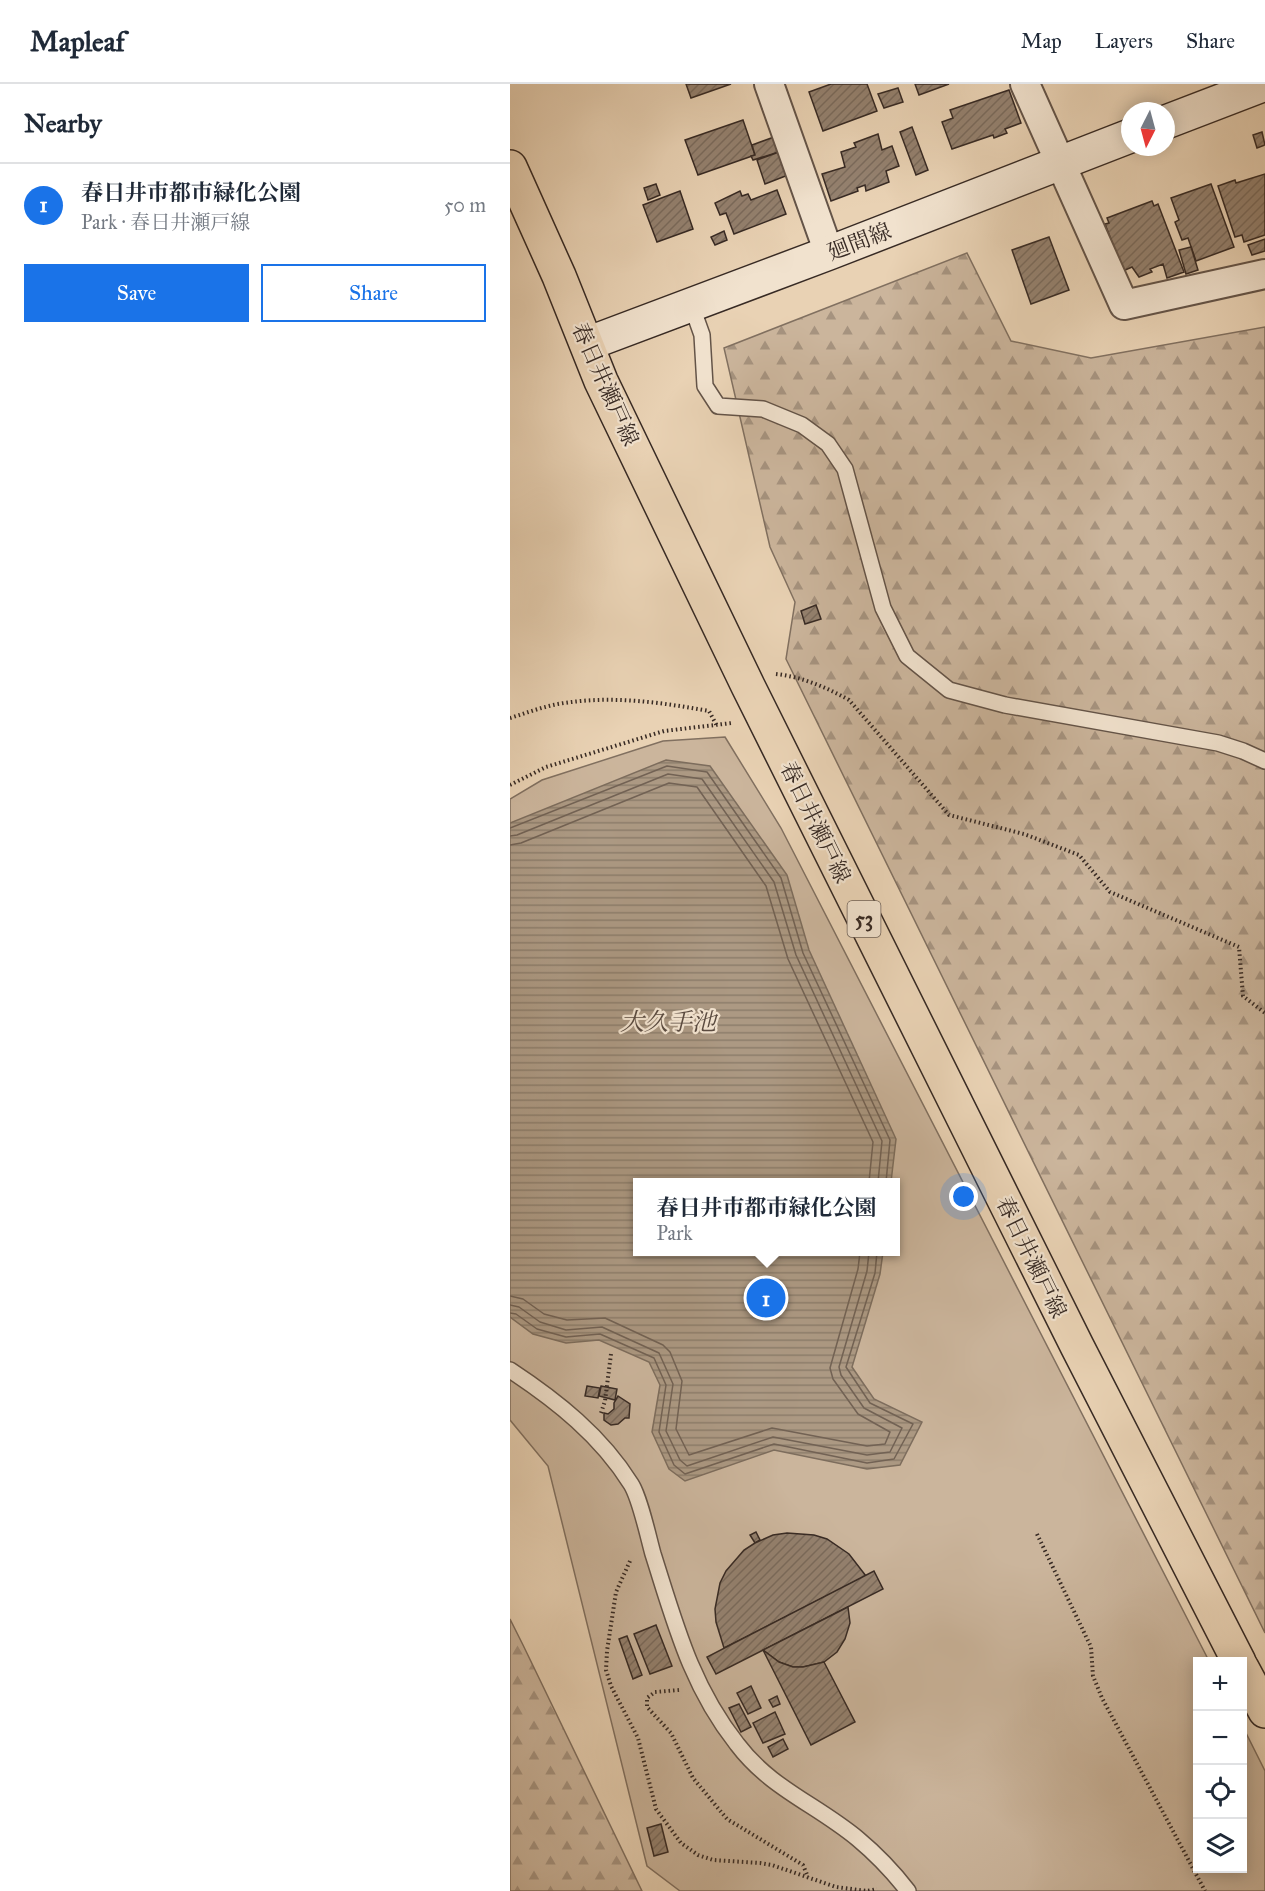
<!DOCTYPE html>
<html lang="en">
<head>
<meta charset="utf-8">
<style>
	body { margin:0; font-family:"IM FELL Great Primer","Noto Serif JP",serif; background:#f6f6f7; color:#1f2937 }
	.controls { position:absolute; right:18px; bottom:18px; display:grid; overflow:hidden; border-radius:0px; box-shadow:0 3px 15px #0003 }
	.controls button { width:54px; height:54px; display:grid; place-items:center; padding:0; border:0; border-bottom:2px solid #e0e1e3; background:#fff; color:#1f2937; font:30px sans-serif }
	.compass { position:absolute; left:611px; top:18px; width:54px; height:54px; border-radius:50%; background:#fff; box-shadow:0 3px 15px #0003; rotate:186deg }
	.you { position:absolute; left:454px; top:1113px; width:21px; height:21px; margin:-15px; border:4px solid #fff; border-radius:50%; background:#1a73e8; box-shadow:0 0 0 9px #1a73e833 }
	.badge { display:grid; place-items:center; width:39px; height:39px; border-radius:50%; background:#1a73e8; color:#fff; font-size:20px; font-weight:700 }
	.pin { position:absolute; translate:-50% -50%; border:3px solid #fff; box-shadow:0 2px 6px #0006 }
	.popup { position:absolute; left:123px; top:1094px; width:267px; height:78px; box-sizing:border-box; display:grid; place-content:center; border-radius:0px; background:#fff; filter:drop-shadow(0 2px 4px #0005); font-size:20px; white-space:nowrap; color:#747a83 }
	.popup b { font-size:22px; color:#1f2937 }
	.popup::after { content:''; position:absolute; left:50%; top:100%; margin-left:-12px; border:12px solid transparent; border-top-color:#fff }
	.list { margin:0; padding:0; list-style:none }
	h2 { display:flex; justify-content:space-between; align-items:center; height:78px; margin:0; padding:0 24px; font-size:26px }
	h2 small { font-size:20px; font-weight:400; color:#747a83 }
	.list li { display:grid; grid-template-columns:39px 1fr auto; gap:18px; align-items:center; box-sizing:border-box; height:84px; padding:0 24px; border-top:2px solid #e0e1e3 }
	.list b { display:block; font-size:22px; white-space:nowrap }
	.list p { margin:0; font-size:20px; white-space:nowrap; color:#747a83 }
	.list em { font-size:20px; font-style:normal; color:#747a83 }
	.actions { display:flex; gap:12px; padding:18px 24px }
	.actions a { flex:1; padding:14px 0; border:2px solid #1a73e8; border-radius:0px; text-align:center; font-size:21px; color:#1a73e8 }
	.actions .main { background:#1a73e8; color:#fff }
	.icon { flex:none; width:33px; height:33px; fill:none; stroke:currentColor; stroke-width:2; stroke-linecap:round; stroke-linejoin:round }
	.map { position:relative; flex:none; width:755px; height:1807px; overflow:hidden }
	header { display:flex; align-items:center; gap:36px; box-sizing:border-box; height:84px; padding:0 30px; background:#fff; border-bottom:2px solid #e0e1e3 }
	header strong { font-size:28px }
	nav { display:flex; gap:33px; margin-inline-start:auto; font-size:21px }
	main { display:flex }
	aside { flex:1; background:#fff }
	.map>svg:first-child { display:block }
	.green { fill:#cbb59c; stroke:#817060; stroke-width:1.5; fill-rule:evenodd }
	.forest { fill:url(#forest-firs); stroke:#817060; stroke-width:1.5 }
	.water { fill:url(#water-rules); stroke:#7d6d5d; stroke-width:1.5 }
	.lines { fill:none; stroke-linecap:round; stroke-linejoin:round }
	.shore { stroke:#726254; stroke-width:1.5 }
	.building { fill:url(#building-hatch); stroke:#372a24; stroke-width:1.5 }
	.lane-casing { stroke:#645448; stroke-width:18 }
	.street-casing { stroke:#645448; stroke-width:32 }
	.secondary-casing { stroke:#372a24; stroke-width:36 }
	.primary-casing { stroke:#372a24; stroke-width:36 }
	.path { stroke:#372a24; stroke-width:4; stroke-dasharray:1.5 3; stroke-linecap:butt }
	.lane { stroke:#f1e2ce; stroke-width:15 }
	.street { stroke:#f1e2ce; stroke-width:28 }
	.secondary { stroke:#f1e2ce; stroke-width:33 }
	.primary { stroke:#e9d2b4; stroke-width:33 }
	.labels { text-anchor:middle; stroke-width:4.5; stroke-linejoin:round; paint-order:stroke }
	.shield { fill:#f1e2ce; stroke:#6f6157; stroke-width:1.5 }
	.shield-label { font-size:21px; font-weight:bold; fill:#372a24 }
	.street-label { font-size:22px; fill:#372a24; stroke:#f1e2ce }
	.water-label { font-size:24px; font-style:italic; fill:#5a4b40; stroke:#f1e2ce }
</style>
</head>
<body>
<header>
<strong>Mapleaf</strong>
<nav><a>Map</a><a>Layers</a><a>Share</a></nav>
</header>
<main>
<aside>
<h2>Nearby<small></small></h2>
<ul class="list">
<li><span class="badge">1</span><div><b>春日井市都市緑化公園</b><p>Park · 春日井瀬戸線</p></div><em>50 m</em></li>
</ul>
<div class="actions"><a class="main">Save</a><a>Share</a></div>
</aside>
<div class="map">
<svg width="755" height="1807" viewBox="0 0 755 1807">
	<defs>
		<pattern id="forest-firs" width="22" height="20" patternUnits="userSpaceOnUse" patternTransform="scale(1.5)"><rect width="22" height="20" fill="#cbb59c"/><path d="M5 1l3.5 6h-7zM16 11l3.5 6h-7z" fill="#a6937f"/></pattern>
		<pattern id="water-rules" width="6" height="5" patternUnits="userSpaceOnUse" patternTransform="scale(1.5)"><rect width="6" height="5" fill="#ac9983"/><path d="M0 2.5h6" fill="none" stroke="#8d7d6b"/></pattern>
		<pattern id="building-hatch" width="6" height="6" patternUnits="userSpaceOnUse" patternTransform="scale(1.5)"><rect width="6" height="6" fill="#94816f"/><path d="M-1 1l2-2M0 6l6-6M5 7l2-2" fill="none" stroke="#7a6a5b"/></pattern>
	</defs>
	<rect width="100%" height="100%" fill="#e9d2b4"/>
	<filter id="stains"><feTurbulence type="fractalNoise" baseFrequency=".00333" numOctaves="4"/><feColorMatrix values="0 0 0 0 .2 0 0 0 0 .09 0 0 0 0 .02 0 0 0 .5 -.17"/></filter>
	<radialGradient id="worn" r=".72"><stop offset=".6" stop-color="#630" stop-opacity="0"/><stop offset="1" stop-color="#630" stop-opacity=".3"/></radialGradient>
	<!-- green -->
	<path class="green" d="M215 653 271 744 699 1577 688 1578V1784H732L733 1643 755 1687V1807H170L137 1782 38 1382 0 1336V715L32 696 153 657ZM127 1098H385V1168H127Z"/>
	<!-- forest -->
	<g class="forest">
		<path d="M457 169 501 257 581 274 755 243V1549L276 575 285 518 260 463 214 264Z"/>
		<path d="M0 1535 13 1561 132 1807H0Z"/>
	</g>
	<!-- water -->
	<path class="water" d="M156 676 200 682 277 791 299 866 386 1055 381 1098H127V1168H373L370 1190 342 1283 364 1315 412 1338 390 1381 357 1385 264 1366 175 1397 159 1385 142 1348 150 1301 139 1278 89 1256 56 1259 23 1250 0 1233V739Z"/>
	<g class="lines">
		<!-- shore -->
		<g class="shore">
			<path d="M0 744 157 682 197 688 271 794 293 869 380 1056 376 1098"/>
			<path d="M0 752 7 751 158 690 192 695 264 798 286 871 372 1057 368 1098"/>
			<path d="M0 761 11 759 159 699 187 703 256 802 278 875 363 1058 359 1098"/>
			<path d="M0 1212 13 1215 34 1230 57 1236 95 1234 153 1261 160 1268 172 1297 166 1345 179 1371 262 1344 357 1362 375 1360 380 1348 348 1330 323 1295 320 1284 348 1185 350 1168"/>
			<path d="M0 1221 9 1223 30 1238 56 1246 92 1243 149 1269 163 1300 156 1347 170 1376 177 1382 263 1353 357 1371 380 1368 392 1344 354 1324 331 1291 329 1283 357 1187 359 1168"/>
			<path d="M0 1229 6 1230 27 1245 56 1253 90 1250 144 1274 156 1301 149 1348 164 1381 175 1390 264 1360 357 1379 384 1375 403 1340 360 1319 336 1283 365 1189 367 1168"/>
		</g>
	</g>
	<!-- building -->
	<g class="building">
		<path d="M176 0H221L181 14Z"/>
		<path d="M321 0H357L367 27 313 47 299 8Z"/>
		<path d="M405 0H439L409 11Z"/>
		<path d="M388 4 393 18 374 24 368 10Z"/>
		<path d="M499 6 511 39 495 45 497 49 484 54 483 51 442 65 432 38 443 34 440 26Z"/>
		<path d="M233 36 245 71 188 91 175 56Z"/>
		<path d="M402 43 418 86 406 91 390 48Z"/>
		<path d="M752 48 755 61 747 64 743 51Z"/>
		<path d="M368 50 372 66 382 62 389 82 376 87 379 98 356 107 355 101 347 104 348 107 321 117 312 90 335 83 331 68 346 63 344 59Z"/>
		<path d="M264 53 269 68 243 76 241 72 245 71 242 61Z"/>
		<path d="M269 68 278 91 255 100 247 76Z"/>
		<path d="M755 90V151L734 158 732 151 725 153 708 102 725 96 726 99Z"/>
		<path d="M146 100 150 111 138 116 134 104Z"/>
		<path d="M701 100 724 163 686 177 678 154 672 156 665 138 669 136 661 114Z"/>
		<path d="M267 106 276 130 224 150 216 129 210 131 205 119 230 107 232 112 238 110 241 116Z"/>
		<path d="M170 107 183 145 147 158 133 121Z"/>
		<path d="M642 117 644 122 648 120 674 188 657 194 653 180 640 185 642 188 629 193 622 183 613 187 595 140 599 139 597 134Z"/>
		<path d="M214 147 217 156 205 161 201 153Z"/>
		<path d="M539 153 559 206 521 220 502 166Z"/>
		<path d="M755 155V167L742 171 738 161Z"/>
		<path d="M681 163 688 186 676 190 669 166Z"/>
		<path d="M306 521 311 535 295 540 291 527Z"/>
		<path d="M77 1302 90 1304 88 1314 75 1312Z"/>
		<path d="M91 1302 107 1305 105 1316 89 1312Z"/>
		<path d="M108 1312 120 1320 119 1334H115L108 1340 101 1341 94 1336V1329L98 1330 104 1325V1319Z"/>
		<path d="M246 1448 250 1456 245 1459 240 1451Z"/>
		<path d="M277 1449 304 1451 317 1455 339 1470 356 1492 214 1564 206 1538 205 1525 210 1499 216 1487 234 1466 245 1459 263 1451Z"/>
		<path d="M364 1487 373 1505 206 1590 197 1573Z"/>
		<path d="M338 1523 340 1539 335 1555 327 1568 314 1578 293 1583H283L269 1578 253 1566Z"/>
		<path d="M146 1541 162 1582 140 1590 124 1550Z"/>
		<path d="M117 1552 132 1591 123 1595 109 1555Z"/>
		<path d="M253 1566 269 1578 283 1583H293L314 1578 345 1638 301 1661Z"/>
		<path d="M241 1602 251 1624 238 1630 227 1609Z"/>
		<path d="M267 1612 270 1620 263 1623 259 1616Z"/>
		<path d="M229 1620 241 1643 231 1648 219 1624Z"/>
		<path d="M265 1628 275 1650 253 1659 243 1639Z"/>
		<path d="M273 1655 278 1665 263 1673 258 1663Z"/>
		<path d="M151 1740 158 1768 144 1772 137 1744Z"/>
	</g>
	<g class="lines">
		<!-- lane casing -->
		<g class="lane-casing">
			<g id="lane">
				<path d="M181 220 192 251 195 302 208 322 253 325 292 341 318 360 335 385 373 524 397 572 439 606 495 621 708 659 733 667 755 677"/>
				<path d="M0 1286C47 1317 91 1352 121 1400 130 1414 138 1452 143 1470 165 1539 181 1602 227 1660 261 1705 306 1720 348 1755 366 1770 384 1789 398 1807"/>
			</g>
		</g>
		<!-- street casing -->
		<g class="street-casing">
			<g id="street">
				<path d="M259 0 319 169"/>
				<path d="M515 0 614 221 755 190"/>
			</g>
		</g>
		<!-- secondary casing -->
		<g class="secondary-casing">
			<g id="secondary">
				<path d="M656 38 755 0"/>
				<path d="M77 260 319 169 620 52"/>
			</g>
		</g>
		<!-- primary casing -->
		<g class="primary-casing">
			<g id="primary">
				<path d="M0 83 49 192 91 297 238 602 567 1262 729 1578"/>
				<path d="M732 1584 755 1627"/>
			</g>
		</g>
		<!-- path -->
		<g class="path">
			<path d="M266 590C292 593 316 603 339 616L439 731 514 750 569 771 600 808 729 863 733 912 755 929"/>
			<path d="M0 634C16 629 32 623 48 620 100 611 149 618 199 627L207 642"/>
			<path d="M0 701 36 683 154 647 222 639"/>
			<path d="M91 1329 95 1317 101 1270"/>
			<path d="M527 1450 581 1563 583 1592 592 1614 695 1807"/>
			<path d="M120 1477 106 1508 97 1567 96 1586 101 1602 128 1654 146 1725 171 1759 188 1771 203 1776 250 1779 262 1781 326 1803 357 1807 367 1805"/>
			<path d="M169 1606 145 1608 137 1614V1623L161 1649 183 1694 217 1735 293 1781 298 1793"/>
		</g>
		<!-- lane -->
		<use href="#lane" class="lane"/>
		<!-- street -->
		<use href="#street" class="street"/>
		<!-- secondary -->
		<use href="#secondary" class="secondary"/>
		<!-- primary -->
		<use href="#primary" class="primary"/>
	</g>
	<g class="labels">
		<!-- shield labels -->
		<rect class="shield" x="337.5" y="817" width="33" height="36" rx="4.5"/>
		<g class="shield-label">
			<text x="354" y="842">53</text>
		</g>
		<!-- street labels -->
		<g class="street-label">
			<text transform="translate(349 157) rotate(-21)" y="8">廻間線</text>
			<text transform="translate(96 300) rotate(66)" y="8">春日井瀬戸線</text>
			<text transform="translate(306 738) rotate(64)" y="8">春日井瀬戸線</text>
			<text transform="translate(522 1173) rotate(64)" y="8">春日井瀬戸線</text>
		</g>
		<!-- water labels -->
		<g class="water-label">
			<text x="158" y="946">大久手池</text>
		</g>
	</g>
	<rect width="100%" height="100%" filter="url(#stains)"/>
	<rect width="100%" height="100%" fill="url(#worn)"/>
</svg>
<div class="controls">
<button>+</button>
<button>−</button>
<button><svg class="icon" aria-label="locate" viewBox="0 0 24 24"><circle cx="12" cy="12" r="6"/><path d="M12 2v4M12 18v4M2 12h4M18 12h4"/></svg></button>
<button><svg class="icon" aria-label="layers" viewBox="0 0 24 24"><path d="M12 4l9 5-9 5-9-5zM3 14l9 5 9-5"/></svg></button>
</div>
<svg class="compass" viewBox="-18 -18 36 36"><path d="M0-13l5 13h-10z" fill="#e53935"/><path d="M0 13l5-13h-10z" fill="#747a83"/></svg>
<div class="you"></div>
<div class="pin badge" style="left:256px;top:1214px">1</div>
<div class="popup"><b>春日井市都市緑化公園</b>Park</div>
</div>
</main>
</body>
</html>
